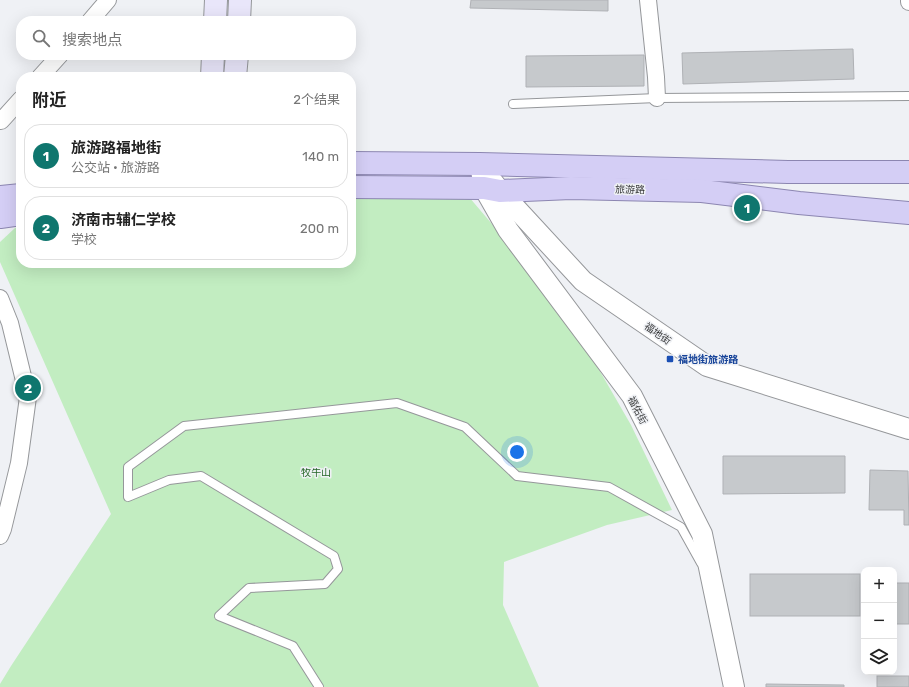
<!DOCTYPE html>
<html lang="zh">
<head>
<meta charset="utf-8">
<style>
	body { margin:0; font-family:Rubik,"Noto Sans SC",sans-serif; background:#f6f6f6; color:#222 }
	.controls { position:absolute; right:12px; bottom:12px; display:grid; overflow:hidden; border-radius:8px; box-shadow:0 4px 16px #0002 }
	.controls button { width:36px; height:36px; display:grid; place-items:center; padding:0; border:0; border-bottom:1px solid #e0e0e0; background:#fff; color:#222; font:20px sans-serif }
	.you { position:absolute; left:517px; top:452px; width:14px; height:14px; margin:-10px; border:3px solid #fff; border-radius:50%; background:#1a73e8; box-shadow:0 0 0 6px #1a73e833 }
	.badge { display:grid; place-items:center; width:26px; height:26px; border-radius:50%; background:#0f766e; color:#fff; font-size:13px; font-weight:700 }
	.pin { position:absolute; translate:-50% -50%; border:2px solid #fff; box-shadow:0 1px 4px #0006 }
	.list { margin:0; padding:0; list-style:none }
	h2 { display:flex; justify-content:space-between; align-items:center; height:52px; margin:0; padding:0 16px; font-size:17px }
	h2 small { font-size:13px; font-weight:400; color:#767676 }
	.list li { display:grid; grid-template-columns:26px 1fr auto; gap:12px; align-items:center; box-sizing:border-box; height:64px; margin:0 8px 8px; padding:0 8px; border:1px solid #e0e0e0; border-radius:16px }
	.list b { display:block; font-size:15px; white-space:nowrap }
	.list p { margin:0; font-size:13px; white-space:nowrap; color:#767676 }
	.list em { font-size:13px; font-style:normal; color:#767676 }
	.icon { flex:none; width:22px; height:22px; fill:none; stroke:currentColor; stroke-width:2; stroke-linecap:round; stroke-linejoin:round }
	.map { position:relative; flex:none; width:909px; height:687px; overflow:hidden }
	.search { position:absolute; background:#fff; box-shadow:0 4px 16px #0002; left:16px; top:16px; width:340px; height:44px; display:flex; align-items:center; gap:10px; box-sizing:border-box; padding:0 14px; border-radius:16px; color:#767676; font-size:15px }
	.panel { position:absolute; background:#fff; box-shadow:0 4px 16px #0002; left:16px; top:72px; width:340px; height:196px; border-radius:16px }
	.map>svg:first-child { display:block }
	.green { fill:#c2edc1 }
	.building { fill:#c6c9cc; stroke:#afb1b5 }
	.lines { fill:none; stroke-linecap:round; stroke-linejoin:round }
	.service-casing { stroke:#95979a; stroke-width:10 }
	.minor-casing { stroke:#95979a; stroke-width:18 }
	.tertiary-casing { stroke:#95979a; stroke-width:22 }
	.secondary-casing { stroke:#95979a; stroke-width:24 }
	.primary-casing { stroke:#8c86b1; stroke-width:24 }
	.service { stroke:#fff; stroke-width:8 }
	.minor { stroke:#fff; stroke-width:16 }
	.tertiary { stroke:#fff; stroke-width:20 }
	.secondary { stroke:#e9e6fa; stroke-width:22 }
	.primary { stroke:#d4cef5; stroke-width:22 }
	.transit-dot { fill:#1a4fb4; stroke:#eff1f5; stroke-width:1.5 }
	.labels { text-anchor:middle; stroke-width:3; stroke-linejoin:round; paint-order:stroke }
	.street-label { font-size:10px; fill:#3c3d3e; stroke:#eff1f5 }
	.transit-label { font-size:10px; font-weight:bold; fill:#164399; stroke:#eff1f5; text-anchor:start }
	.park-label { font-size:10px; fill:#246626; stroke:#eff1f5 }
</style>
</head>
<body>
<div class="map">
<svg width="909" height="687" viewBox="0 0 909 687">
	<rect width="100%" height="100%" fill="#eff1f5"/>
	<!-- green -->
	<path class="green" d="M351 194 469 197 515 251 590 354 631 425 672 510 607 525 504 562 503 605 539 687H0V684L11 666 111 514 0 262V242L15 228 21 227V263H351Z"/>
	<!-- building -->
	<g class="building">
		<path d="M471 0H608V11L470 8Z"/>
		<path d="M853 49 854 79 683 84 682 53Z"/>
		<path d="M644 55V86L526 87V56Z"/>
		<path d="M723 456H845V493L723 494Z"/>
		<path d="M870 470 908 471 909 525H904V510H869Z"/>
		<rect x="750" y="574" width="110" height="42"/>
		<rect x="894" y="583" width="15" height="41"/>
		<rect x="877" y="676" width="32" height="11"/>
		<path d="M766 684 844 685V687H766Z"/>
	</g>
	<g class="lines">
		<!-- service casing -->
		<g class="service-casing">
			<g id="service">
				<path d="M513 104 657 98 909 96"/>
				<path d="M319 687 293 646 219 616 249 588 325 584 338 569 334 556 201 476 169 480 128 497V467L184 426 397 403 465 427 517 476 609 487 681 527 701 563"/>
			</g>
		</g>
		<!-- minor casing -->
		<g class="minor-casing">
			<g id="minor">
				<path d="M648 0 656 77 657 98"/>
				<path d="M909 0V2"/>
				<path d="M90 21 108 0"/>
				<path d="M40 77 60 55"/>
				<path d="M0 121H1L21 99"/>
				<path d="M0 298 10 323 28 397 19 463 3 529 0 536"/>
			</g>
		</g>
		<!-- tertiary casing -->
		<g class="tertiary-casing">
			<g id="tertiary">
				<path d="M480 164 484 188 508 230 632 396 702 534 734 687"/>
				<path d="M493 182 500 191 583 281 707 366 909 429"/>
			</g>
		</g>
		<!-- secondary casing -->
		<g class="secondary-casing">
			<g id="secondary">
				<path d="M215 21 216 0"/>
				<path d="M239 21 240 0"/>
				<path d="M212 77 213 55"/>
				<path d="M235 77 237 55"/>
			</g>
		</g>
		<!-- primary casing -->
		<g class="primary-casing">
			<g id="primary">
				<path d="M351 163 480 164 788 172H909"/>
				<path d="M351 187 484 188 500 191 571 188 702 191 799 203 909 213"/>
				<path d="M0 197 21 195"/>
				<path d="M0 217 21 214"/>
			</g>
		</g>
		<!-- service -->
		<use href="#service" class="service"/>
		<!-- minor -->
		<use href="#minor" class="minor"/>
		<!-- tertiary -->
		<use href="#tertiary" class="tertiary"/>
		<!-- secondary -->
		<use href="#secondary" class="secondary"/>
		<!-- primary -->
		<use href="#primary" class="primary"/>
	</g>
	<!-- markers -->
	<rect class="transit-dot" x="666" y="355" width="8" height="8" rx="2"/>
	<g class="labels">
		<!-- street labels -->
		<g class="street-label">
			<text transform="translate(630 189) rotate(1)" y="4">旅游路</text>
			<text transform="translate(658 333) rotate(35)" y="4">福地街</text>
			<text transform="translate(638 410) rotate(62)" y="4">福佑街</text>
		</g>
		<!-- transit labels -->
		<g class="transit-label">
			<text x="678" y="363">福地街旅游路</text>
		</g>
		<!-- park labels -->
		<g class="park-label">
			<text x="316" y="476">牧牛山</text>
		</g>
	</g>
</svg>
<div class="controls">
<button>+</button>
<button>−</button>
<button><svg class="icon" aria-label="layers" viewBox="0 0 24 24"><path d="M12 4l9 5-9 5-9-5zM3 14l9 5 9-5"/></svg></button>
</div>
<div class="you"></div>
<div class="pin badge" style="left:747px;top:208px">1</div>
<div class="pin badge" style="left:28px;top:388px">2</div>
<div class="search"><svg class="icon" aria-label="search" viewBox="0 0 24 24"><circle cx="10" cy="10" r="6"/><path d="M15 15l6 6"/></svg>搜索地点</div>
<section class="panel">
<h2>附近<small>2个结果</small></h2>
<ul class="list">
<li><span class="badge">1</span><div><b>旅游路福地街</b><p>公交站 · 旅游路</p></div><em>140 m</em></li>
<li><span class="badge">2</span><div><b>济南市辅仁学校</b><p>学校</p></div><em>200 m</em></li>
</ul>
</section>
</div>
</body>
</html>
